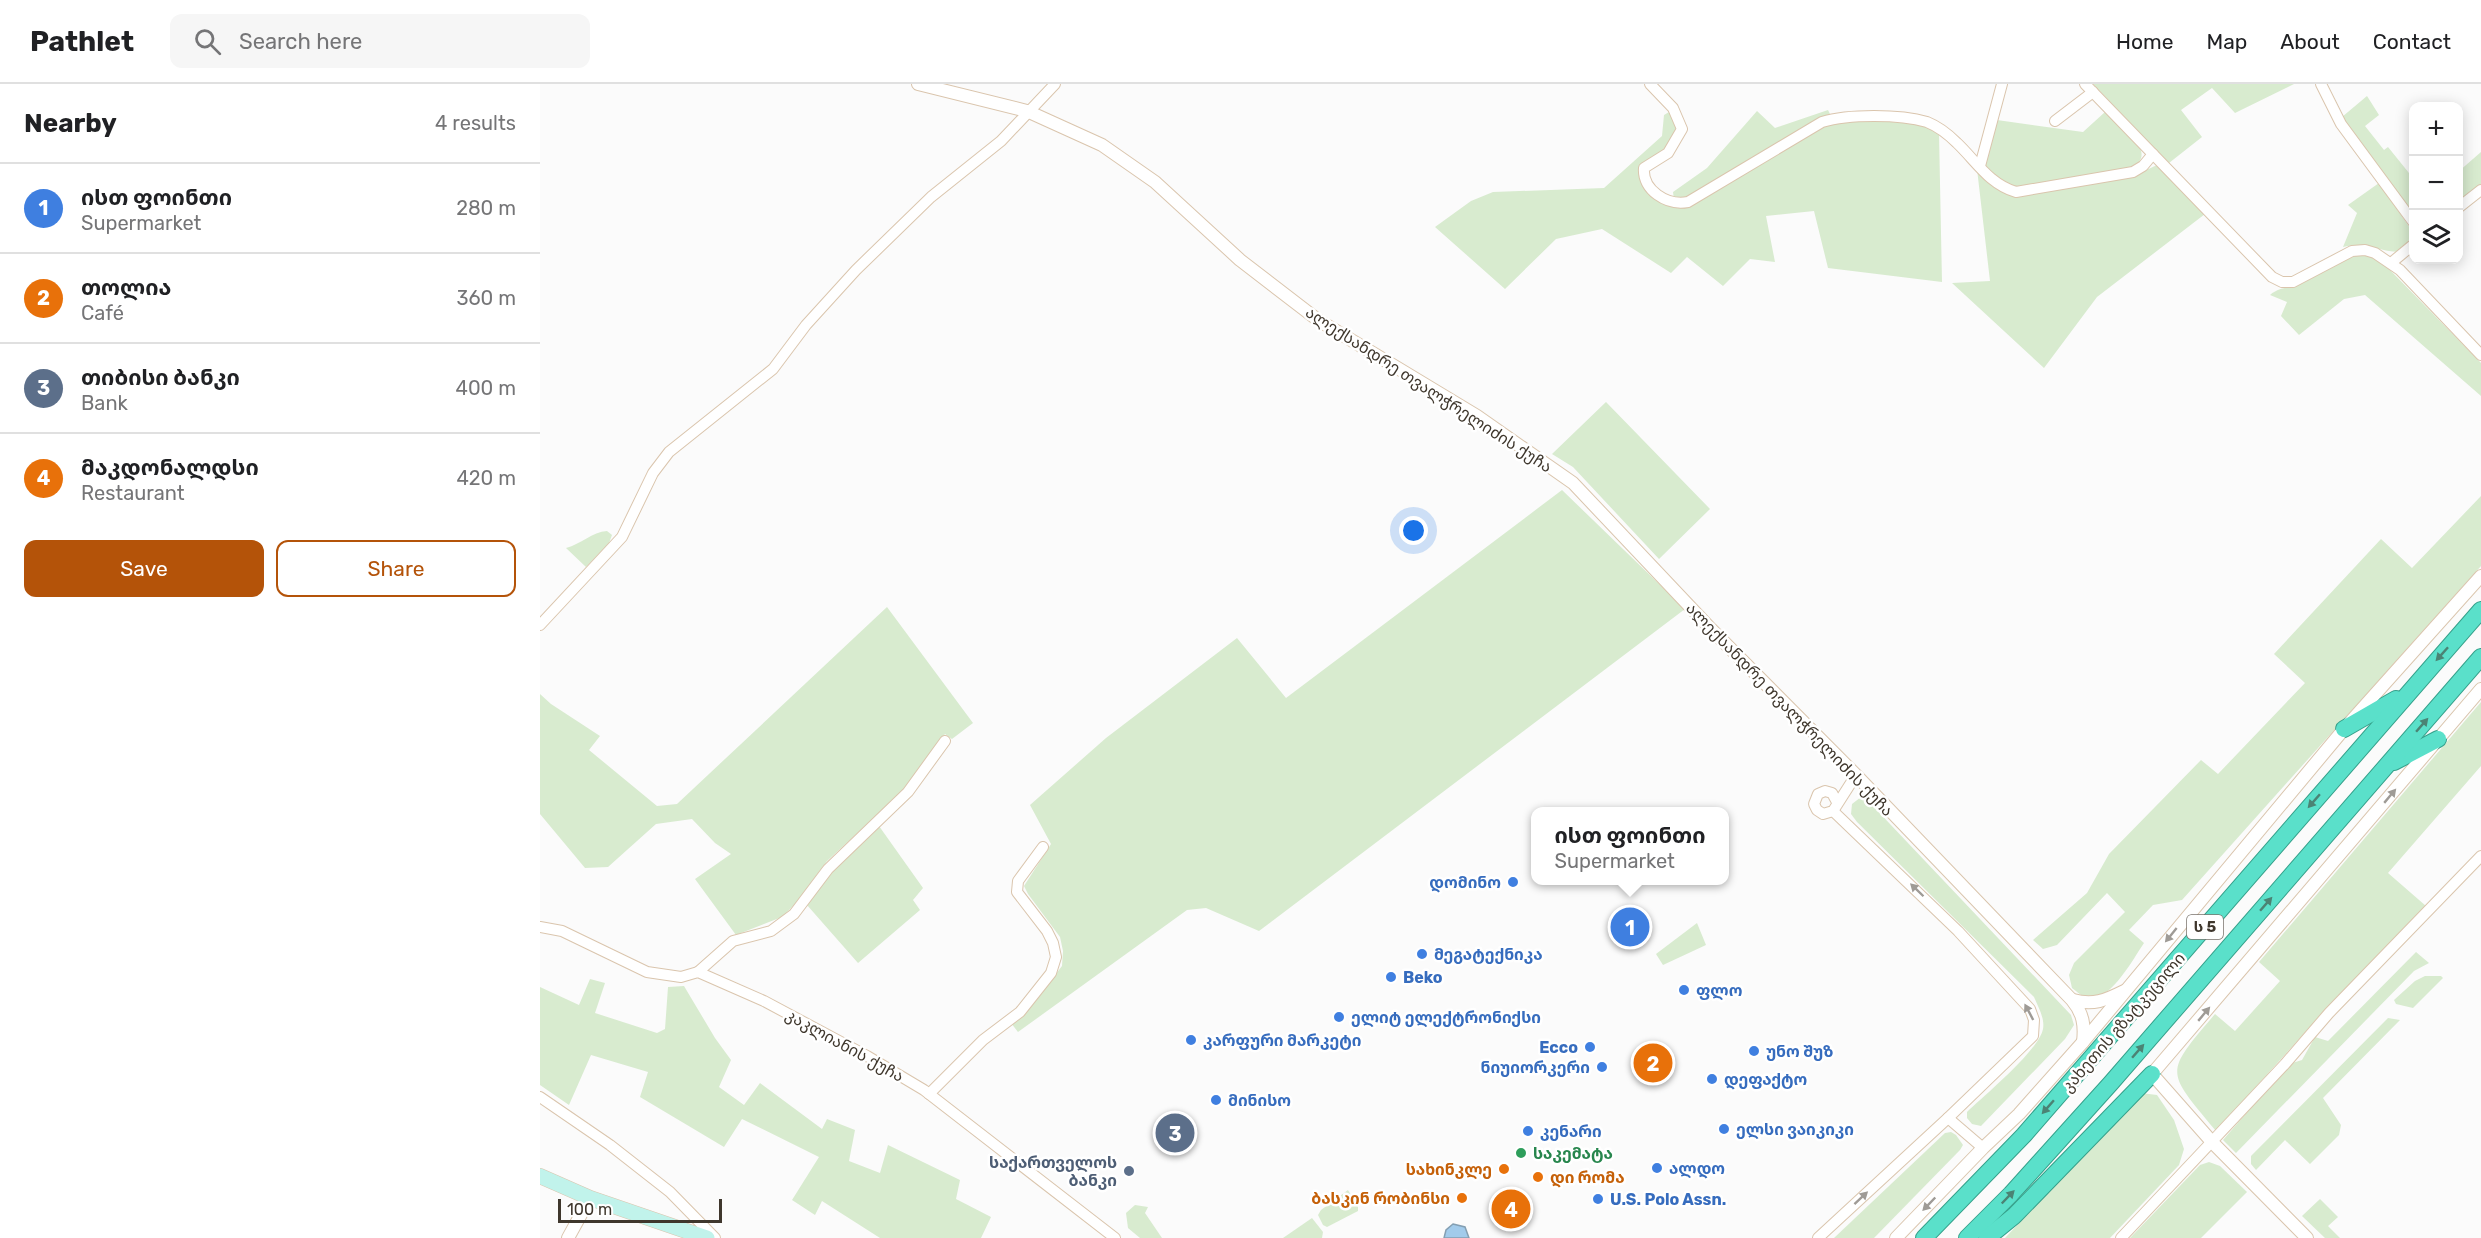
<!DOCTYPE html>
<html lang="en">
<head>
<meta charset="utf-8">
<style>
	body { margin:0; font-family:Rubik,"Noto Sans Georgian",sans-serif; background:#f6f6f6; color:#202124 }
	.controls { position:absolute; right:18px; top:18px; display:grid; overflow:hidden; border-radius:12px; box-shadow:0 3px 15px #0003 }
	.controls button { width:54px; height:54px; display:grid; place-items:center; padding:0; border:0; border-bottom:2px solid #e0e0e0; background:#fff; color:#202124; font:30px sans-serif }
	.scale { position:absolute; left:18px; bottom:15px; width:164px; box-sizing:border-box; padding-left:6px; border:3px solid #3f372d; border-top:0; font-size:16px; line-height:21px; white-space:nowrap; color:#3f372d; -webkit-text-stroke:4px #fff; paint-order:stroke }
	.you { position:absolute; left:874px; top:447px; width:21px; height:21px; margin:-15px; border:4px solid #fff; border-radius:50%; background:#1a73e8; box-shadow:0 0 0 9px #1a73e833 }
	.badge { display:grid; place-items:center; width:39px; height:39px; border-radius:50%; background:#b45309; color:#fff; font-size:20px; font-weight:700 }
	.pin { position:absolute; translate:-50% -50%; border:3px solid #fff; box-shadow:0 2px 6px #0006 }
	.popup { position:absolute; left:991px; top:723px; width:198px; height:78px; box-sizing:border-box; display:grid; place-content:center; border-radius:12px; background:#fff; filter:drop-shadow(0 2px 4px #0005); font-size:20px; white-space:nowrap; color:#757577 }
	.popup b { font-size:22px; color:#202124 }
	.popup::after { content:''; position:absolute; left:50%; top:100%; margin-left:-12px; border:12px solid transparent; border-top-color:#fff }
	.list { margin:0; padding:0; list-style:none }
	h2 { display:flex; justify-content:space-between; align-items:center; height:78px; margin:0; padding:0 24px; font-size:26px }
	h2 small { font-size:20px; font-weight:400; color:#757577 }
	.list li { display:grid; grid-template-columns:39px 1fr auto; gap:18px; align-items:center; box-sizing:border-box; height:90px; padding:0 24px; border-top:2px solid #e0e0e0 }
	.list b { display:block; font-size:22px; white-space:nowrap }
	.list p { margin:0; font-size:20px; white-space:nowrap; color:#757577 }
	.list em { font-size:20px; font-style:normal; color:#757577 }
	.actions { display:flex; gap:12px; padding:18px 24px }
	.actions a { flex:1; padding:14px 0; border:2px solid #b45309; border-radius:12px; text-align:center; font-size:21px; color:#b45309 }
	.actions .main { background:#b45309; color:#fff }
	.icon { flex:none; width:33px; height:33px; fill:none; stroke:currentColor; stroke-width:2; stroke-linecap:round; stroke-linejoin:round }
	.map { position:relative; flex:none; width:1941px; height:1154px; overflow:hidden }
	header { display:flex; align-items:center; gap:36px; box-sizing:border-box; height:84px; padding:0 30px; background:#fff; border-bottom:2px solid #e0e0e0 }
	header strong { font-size:28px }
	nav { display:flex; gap:33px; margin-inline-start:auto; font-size:21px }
	.search { width:420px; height:54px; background:#f6f6f6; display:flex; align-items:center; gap:15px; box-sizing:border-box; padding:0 21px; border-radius:12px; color:#757577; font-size:22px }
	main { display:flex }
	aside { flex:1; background:#fff }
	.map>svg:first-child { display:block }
	.green { fill:#d8ebcf }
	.water { fill:#a2cbeb; stroke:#849fb2; stroke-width:1.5 }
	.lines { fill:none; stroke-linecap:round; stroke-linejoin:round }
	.minor-casing { stroke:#dac5ad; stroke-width:12 }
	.tertiary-casing { stroke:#dac5ad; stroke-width:14 }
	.secondary-casing { stroke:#dac5ad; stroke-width:16 }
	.trunk-casing { stroke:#35a08a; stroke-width:18 }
	.minor { stroke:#fff; stroke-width:10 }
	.tertiary { stroke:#fff; stroke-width:12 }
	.secondary { stroke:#c1f3eb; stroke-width:15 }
	.trunk { stroke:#5ae0ca; stroke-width:16 }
	.oneway { fill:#4b8374 }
	.oneway2 { fill:#9f9b96 }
	.shop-dot { fill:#3f7fe0; stroke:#fff; stroke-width:2 }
	.leisure-dot { fill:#2e9e5b; stroke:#fff; stroke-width:2 }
	.food-dot { fill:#e8710a; stroke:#fff; stroke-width:2 }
	.service-dot { fill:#5c6f8a; stroke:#fff; stroke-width:2 }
	.labels { text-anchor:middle; stroke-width:5; stroke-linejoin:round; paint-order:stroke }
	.shield { fill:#fff; stroke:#79736c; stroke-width:1.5 }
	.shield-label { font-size:15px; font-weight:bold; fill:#3f372d }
	.street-label { font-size:16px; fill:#3f372d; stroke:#fff }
	.shop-label { font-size:16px; font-weight:bold; fill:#366cbe; stroke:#fff; text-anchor:start }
	.leisure-label { font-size:16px; font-weight:bold; fill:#27864d; stroke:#fff; text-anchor:start }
	.service-label { font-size:16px; font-weight:bold; fill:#4e5e75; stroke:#fff; text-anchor:end }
	.food-label { font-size:16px; font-weight:bold; fill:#c56008; stroke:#fff; text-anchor:end }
</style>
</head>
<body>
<header>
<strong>Pathlet</strong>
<div class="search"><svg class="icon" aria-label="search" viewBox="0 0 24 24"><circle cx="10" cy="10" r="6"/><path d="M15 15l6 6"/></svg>Search here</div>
<nav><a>Home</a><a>Map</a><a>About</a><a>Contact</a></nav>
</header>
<main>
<aside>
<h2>Nearby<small>4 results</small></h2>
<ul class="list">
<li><span class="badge" style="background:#3f7fe0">1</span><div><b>ისთ ფოინთი</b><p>Supermarket</p></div><em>280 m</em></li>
<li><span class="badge" style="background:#e8710a">2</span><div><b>თოლია</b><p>Café</p></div><em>360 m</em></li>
<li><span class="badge" style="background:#5c6f8a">3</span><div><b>თიბისი ბანკი</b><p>Bank</p></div><em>400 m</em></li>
<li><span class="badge" style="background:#e8710a">4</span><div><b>მაკდონალდსი</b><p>Restaurant</p></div><em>420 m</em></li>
</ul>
<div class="actions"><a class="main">Save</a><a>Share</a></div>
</aside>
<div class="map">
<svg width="1941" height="1154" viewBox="0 0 1941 1154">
	<rect width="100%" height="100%" fill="#fbfbfb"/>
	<!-- green -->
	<g class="green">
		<path d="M1553 0H1754L1695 29 1672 4 1641 26 1662 53 1629 79Z"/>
		<path d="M1827 12 1839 31 1825 42 1844 66 1848 63 1873 94V129L1817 57 1802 33Z"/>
		<path d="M1288 26 1290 30 1147 114 1134 116 1133 108 1167 84 1217 27 1235 44Z"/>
		<path d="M1129 28 1138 44 1135 54 1100 95C1106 111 1124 121 1140 123L1278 44 1294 38H1352L1381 40 1399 49 1402 198 1288 184 1274 127 1226 132 1235 178 1210 175 1183 202 1147 173 1131 189 1062 145 1016 155 965 205 895 143 931 117 953 108 1064 104 1122 52 1124 31Z"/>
		<path d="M1565 28 1600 64C1604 73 1600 78 1593 84L1475 104 1462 100 1444 83 1457 36 1543 48Z"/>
		<path d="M1941 68V102L1918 120V88Z"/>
		<path d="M1617 81 1665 130 1557 213 1504 284 1412 199 1450 197 1437 85 1447 98 1467 109 1600 89Z"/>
		<path d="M1839 99 1870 144C1872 155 1867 160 1859 168 1837 167 1826 158 1803 163L1817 129 1808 121Z"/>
		<path d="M1824 170 1836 174 1849 185 1941 279V312L1825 211 1804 215 1759 251 1741 232 1747 218 1730 211C1741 202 1750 205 1762 199 1783 190 1801 174 1824 170Z"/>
		<path d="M1066 318 1170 425 1119 475 1033 383 1012 370Z"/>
		<path d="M1022 406 1145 525 719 847 666 824 647 826 478 948 471 939 485 930 522 882 523 867 520 853 488 810 484 802 511 760 490 721 566 654 697 554 746 614Z"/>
		<path d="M1941 412V482L1642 816 1613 821 1589 846 1604 859C1593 875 1571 917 1549 914 1543 913 1537 908 1532 904L1529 891 1534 879 1585 828 1567 809 1517 861 1503 865 1493 856 1547 809 1569 770 1661 676 1678 690 1765 599 1734 570 1841 455 1872 484Z"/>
		<path d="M67 447 72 451 69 459 46 483 26 464C41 460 52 448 67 447Z"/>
		<path d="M347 523 433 639 412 655 405 650 364 706 287 777 255 820 242 833 196 851 155 795 191 770 175 759 152 735 116 740 68 783 45 784 0 730V610L11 620 60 652 49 666 117 722 137 720Z"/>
		<path d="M1941 618V682L1848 789 1886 822 1777 935 1676 1047C1626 986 1623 991 1675 930L1695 947 1740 897 1719 878Z"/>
		<path d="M1321 713 1332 721 1531 931 1534 941 1525 955 1441 1042 1432 1040 1427 1034V1028C1445 1011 1499 966 1503 945 1505 934 1498 923 1494 913L1317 738 1311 730 1312 720Z"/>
		<path d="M339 742 383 804 373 816 380 826 318 879 267 821 289 789Z"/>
		<path d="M1157 839 1166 861 1123 881 1116 870Z"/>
		<path d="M1876 868 1889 879 1874 887 1696 1069 1683 1056 1749 980 1762 976 1775 953 1788 957Z"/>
		<path d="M1885 892H1901L1903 894 1873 924 1856 920 1854 916 1875 897Z"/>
		<path d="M50 895 65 899 55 929 117 949 125 945 128 903 144 902 175 954 191 976 179 1003 204 1021 220 999 282 1045 287 1035 315 1046 309 1077 340 1089 348 1061 420 1096 416 1115 451 1133 441 1154H340L282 1117 275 1131 252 1116 279 1073 202 1035 184 1063 100 1013 108 988 51 971 29 1021 0 1001V903L39 921Z"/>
		<path d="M1848 934 1860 936 1783 1014 1801 1041 1799 1051 1770 1080 1745 1056 1716 1086 1711 1080V1072Z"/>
		<path d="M1601 1009 1617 1011 1634 1036 1644 1065 1639 1081 1570 1154H1465Z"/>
		<path d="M1411 1048 1416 1051 1423 1061 1420 1066 1334 1154H1294L1405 1049Z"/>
		<path d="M1669 1078 1680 1082 1707 1108 1661 1154H1590L1660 1081Z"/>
		<path d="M808 1106 818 1123V1127L787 1143 783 1141 778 1131 781 1126Z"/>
		<path d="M1780 1115 1798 1133 1788 1142 1800 1154H1785L1762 1132Z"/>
		<path d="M595 1121 608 1123 605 1129 622 1154H600L588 1144 586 1129Z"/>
		<path d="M772 1134 783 1148 782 1154H743Z"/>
	</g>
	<!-- water -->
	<path class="water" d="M913 1140 925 1143 929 1154H904L906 1146Z"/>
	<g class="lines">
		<!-- minor casing -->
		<g class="minor-casing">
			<g id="minor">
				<path d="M1110 0 1133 24 1142 45 1128 69 1104 84C1102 106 1127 122 1148 118L1282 38C1308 30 1360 30 1387 38 1397 42 1409 51 1417 59 1436 77 1449 100 1476 108L1593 88 1603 82 1613 70"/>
				<path d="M1545 0 1732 193 1742 198H1753L1812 167 1825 166 1835 169 1860 186 1941 271"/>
				<path d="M1781 0 1801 40 1874 139"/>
				<path d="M1515 37 1553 8"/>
				<path d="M1440 82 1462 0"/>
				<path d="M1918 124 1941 106"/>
				<path d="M1851 179 1874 160"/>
				<path d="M0 541 82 453 113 389 129 368 233 285 266 241 316 186 391 113 461 57 515 0"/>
				<path d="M1297 718 1292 709 1285 707 1278 710 1274 720 1277 726 1283 730 1293 727 1316 691"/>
				<path d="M0 843 22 847 107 888 141 893 158 888 224 917 327 972 384 1006 575 1154"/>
				<path d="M158 888 193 857 231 847 254 830 288 785 368 708 405 657"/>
				<path d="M389 1010 443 956 480 928 511 889 516 873 513 859 507 847 477 808 478 797 503 763"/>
				<path d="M0 1013 70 1061 130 1108 175 1154"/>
				<path d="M1408 1034 1443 1064"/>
				<path d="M1278 1154 1408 1034 1493 952 1494 936 1490 925 1418 847 1293 727"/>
				<path d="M1581 1154 1745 980 1789 929 1941 772"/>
			</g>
		</g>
		<!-- tertiary casing -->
		<g class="tertiary-casing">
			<g id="tertiary">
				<path d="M378 0 487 27 562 61 615 98 700 176 778 236 937 332 1033 399 1171 545 1316 691 1532 916C1543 929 1545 941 1543 958"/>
				<path d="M1533 916C1553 922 1566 916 1584 907"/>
				<path d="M28 1154 50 1114"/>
				<path d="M1356 1154 1443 1064 1479 1030 1543 958 1804 645 1941 492"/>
				<path d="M1767 1154 1672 1058 1612 990 1941 605"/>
			</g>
		</g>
		<!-- secondary casing -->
		<g class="secondary-casing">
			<path id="secondary" d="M0 1092 50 1114 167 1154"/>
		</g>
		<!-- trunk casing -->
		<g class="trunk-casing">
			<g id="trunk">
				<path d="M1804 645 1856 615"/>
				<path d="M1854 678 1898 655"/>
				<path d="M1384 1154 1484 1051 1941 526"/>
				<path d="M1427 1154 1471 1110 1571 999 1941 573"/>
				<path d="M1447 1154 1474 1132 1612 990"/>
			</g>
		</g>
		<!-- minor -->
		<use href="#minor" class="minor"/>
		<!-- tertiary -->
		<use href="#tertiary" class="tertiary"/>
		<!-- secondary -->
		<use href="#secondary" class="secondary"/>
		<!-- trunk -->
		<use href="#trunk" class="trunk"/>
	</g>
	<!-- one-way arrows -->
	<defs><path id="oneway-solid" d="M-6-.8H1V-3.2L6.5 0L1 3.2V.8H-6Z" transform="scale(1.5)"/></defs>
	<g class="oneway">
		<use href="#oneway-solid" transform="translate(1902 570) rotate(132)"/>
		<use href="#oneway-solid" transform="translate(1882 641) rotate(-49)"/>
		<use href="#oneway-solid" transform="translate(1774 717) rotate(131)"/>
		<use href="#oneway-solid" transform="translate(1726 820) rotate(-49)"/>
		<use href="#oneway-solid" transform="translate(1598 967) rotate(-49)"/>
		<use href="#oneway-solid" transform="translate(1508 1023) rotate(131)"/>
		<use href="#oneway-solid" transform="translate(1468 1113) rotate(-46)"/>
	</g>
	<g class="oneway2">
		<use href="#oneway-solid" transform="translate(1850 712) rotate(-50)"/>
		<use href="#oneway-solid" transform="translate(1377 806) rotate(-136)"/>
		<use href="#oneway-solid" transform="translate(1631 851) rotate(129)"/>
		<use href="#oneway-solid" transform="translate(1489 928) rotate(-118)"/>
		<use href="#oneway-solid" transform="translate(1664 930) rotate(-50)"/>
		<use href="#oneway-solid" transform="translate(1321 1114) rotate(-43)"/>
		<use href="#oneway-solid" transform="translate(1389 1120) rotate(134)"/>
	</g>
	<!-- markers -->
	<g class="shop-dot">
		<circle cx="973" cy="798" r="6"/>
		<circle cx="882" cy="870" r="6"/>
		<circle cx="851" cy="893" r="6"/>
		<circle cx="1144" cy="906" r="6"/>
		<circle cx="799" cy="933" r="6"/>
		<circle cx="651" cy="956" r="6"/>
		<circle cx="1050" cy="963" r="6"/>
		<circle cx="1214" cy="967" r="6"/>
		<circle cx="1062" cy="983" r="6"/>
		<circle cx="1172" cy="995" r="6"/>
		<circle cx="676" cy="1016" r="6"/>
		<circle cx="1184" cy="1045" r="6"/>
		<circle cx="988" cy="1047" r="6"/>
		<circle cx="1117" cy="1084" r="6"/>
		<circle cx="1058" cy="1115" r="6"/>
	</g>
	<circle class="leisure-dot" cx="981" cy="1069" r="6"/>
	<g class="food-dot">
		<circle cx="964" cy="1085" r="6"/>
		<circle cx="998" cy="1093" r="6"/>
		<circle cx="922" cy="1114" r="6"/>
	</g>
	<circle class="service-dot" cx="589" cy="1087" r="6"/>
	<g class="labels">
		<!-- shield labels -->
		<rect class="shield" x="1647" y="831" width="36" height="24" rx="4.5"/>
		<g class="shield-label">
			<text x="1665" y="848">ს 5</text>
		</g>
		<!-- street labels -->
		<g class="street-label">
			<text transform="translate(889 305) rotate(33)" y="6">ალექსანდრე თვალჭრელიძის ქუჩა</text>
			<text transform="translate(1250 625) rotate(46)" y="6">ალექსანდრე თვალჭრელიძის ქუჩა</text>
			<text transform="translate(1583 938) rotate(-49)" y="6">კახეთის გზატკეცილი</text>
			<text transform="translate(305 961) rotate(29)" y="6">კაკლიანის ქუჩა</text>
		</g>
		<!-- shop labels -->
		<g class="shop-label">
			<text x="961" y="804" text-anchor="end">დომინო</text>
			<text x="894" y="876">მეგატექნიკა</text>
			<text x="863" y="899">Beko</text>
			<text x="1156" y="912">ფლო</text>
			<text x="811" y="939">ელიტ ელექტრონიქსი</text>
			<text x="663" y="962">კარფური მარკეტი</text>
			<text x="1038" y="969" text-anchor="end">Ecco</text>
			<text x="1226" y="973">უნო შუზ</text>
			<text x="1050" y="989" text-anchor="end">ნიუიორკერი</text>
			<text x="1184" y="1001">დეფაქტო</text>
			<text x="688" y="1022">მინისო</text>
			<text x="1196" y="1051">ელსი ვაიკიკი</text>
			<text x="1000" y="1053">კენარი</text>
			<text x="1129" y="1090">ალდო</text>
			<text x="1070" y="1121">U.S. Polo Assn.</text>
		</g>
		<!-- leisure labels -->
		<g class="leisure-label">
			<text x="993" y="1075">საკემატა</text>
		</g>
		<!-- service labels -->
		<g class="service-label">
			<text x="577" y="1084">საქართველოს<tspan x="577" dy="18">ბანკი</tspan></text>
		</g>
		<!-- food labels -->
		<g class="food-label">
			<text x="952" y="1091">სახინკლე</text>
			<text x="1010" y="1099" text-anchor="start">დი რომა</text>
			<text x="910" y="1120">ბასკინ რობინსი</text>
		</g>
	</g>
</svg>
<div class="controls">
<button>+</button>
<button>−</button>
<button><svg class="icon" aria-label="layers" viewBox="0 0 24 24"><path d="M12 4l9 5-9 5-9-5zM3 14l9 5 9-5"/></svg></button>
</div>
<div class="scale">100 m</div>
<div class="you"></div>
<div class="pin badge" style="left:1090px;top:843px;background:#3f7fe0">1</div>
<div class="popup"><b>ისთ ფოინთი</b>Supermarket</div>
<div class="pin badge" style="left:1113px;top:979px;background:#e8710a">2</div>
<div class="pin badge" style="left:635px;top:1049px;background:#5c6f8a">3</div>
<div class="pin badge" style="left:971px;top:1125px;background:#e8710a">4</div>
</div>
</main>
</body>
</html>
